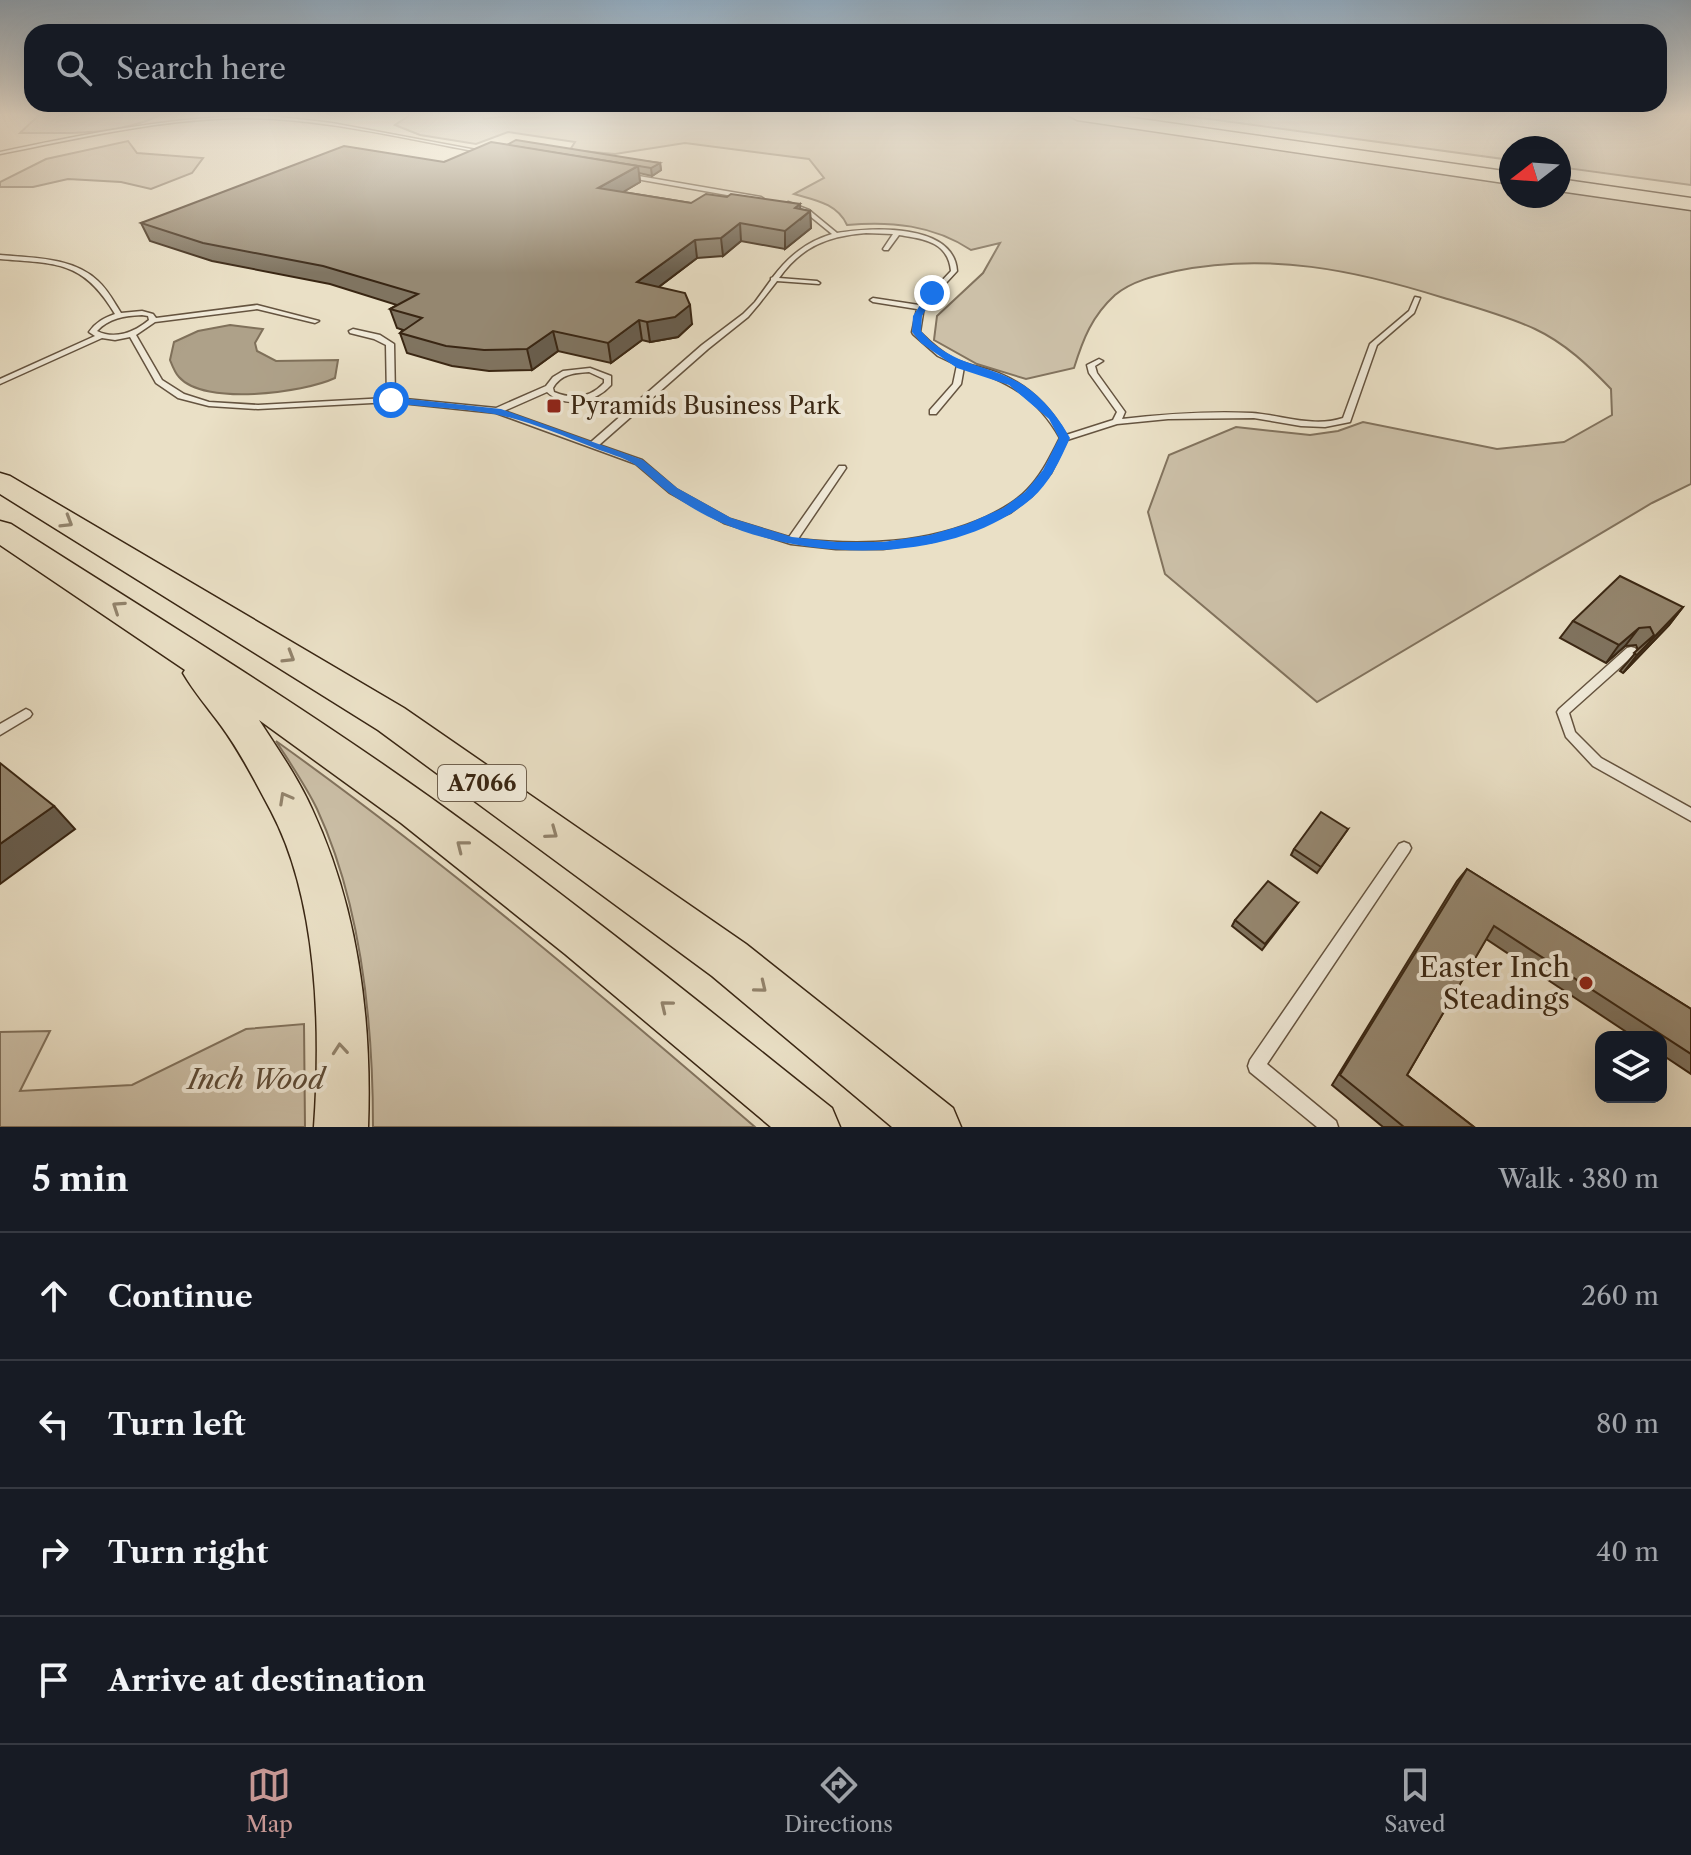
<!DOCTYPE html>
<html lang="en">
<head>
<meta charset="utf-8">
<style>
	body { margin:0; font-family:"Libre Caslon Text",serif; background:#242831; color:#f1f3f6 }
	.controls { position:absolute; right:24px; bottom:24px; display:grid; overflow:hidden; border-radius:16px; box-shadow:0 8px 32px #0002 }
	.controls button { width:72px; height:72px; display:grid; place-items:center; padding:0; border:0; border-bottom:2px solid #363941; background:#171b24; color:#f1f3f6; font:40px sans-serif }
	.compass { position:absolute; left:1499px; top:136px; width:72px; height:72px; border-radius:50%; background:#171b24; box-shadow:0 8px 32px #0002; rotate:253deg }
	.stop { position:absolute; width:24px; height:24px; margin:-18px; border:6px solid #1a73e8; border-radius:50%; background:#fff }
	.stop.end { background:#1a73e8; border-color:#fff; box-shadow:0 2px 8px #0008 }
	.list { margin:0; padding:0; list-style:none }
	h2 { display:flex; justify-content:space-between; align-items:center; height:104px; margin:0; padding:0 32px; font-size:34px }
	h2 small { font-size:26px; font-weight:400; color:#9ea1a6 }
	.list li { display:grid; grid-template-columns:52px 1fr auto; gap:24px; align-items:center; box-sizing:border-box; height:128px; padding:0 32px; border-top:2px solid #363941 }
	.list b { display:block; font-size:30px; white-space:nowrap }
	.list em { font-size:26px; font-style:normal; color:#9ea1a6 }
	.icon { flex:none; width:44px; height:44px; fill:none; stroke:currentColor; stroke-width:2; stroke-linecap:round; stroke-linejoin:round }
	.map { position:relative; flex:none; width:1691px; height:1127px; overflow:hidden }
	.search { position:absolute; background:#171b24; box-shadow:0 8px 32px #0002; left:24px; right:24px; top:24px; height:88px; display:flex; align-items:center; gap:20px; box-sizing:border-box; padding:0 28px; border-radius:24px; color:#9ea1a6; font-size:30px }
	.sheet { height:616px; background:#171b24 }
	nav { display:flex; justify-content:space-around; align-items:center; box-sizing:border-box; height:112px; border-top:2px solid #363941; background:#171b24; font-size:22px; color:#9ea1a6 }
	nav a { display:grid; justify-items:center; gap:4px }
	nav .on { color:#c59692 }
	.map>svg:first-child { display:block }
	.green { fill:#ccc0a8; stroke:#82735e; stroke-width:2 }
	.water { fill:#aea189; stroke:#7f705a; stroke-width:2 }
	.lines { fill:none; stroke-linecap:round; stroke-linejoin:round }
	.service-casing { stroke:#655440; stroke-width:3 }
	.primary-casing { stroke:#392613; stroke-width:3 }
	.motorway-casing { stroke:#392613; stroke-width:3 }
	.service { fill:#f1ebda; fill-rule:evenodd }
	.primary { fill:#eae0c6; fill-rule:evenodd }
	.motorway { fill:#eae0c6; fill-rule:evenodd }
	.wall { fill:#807460; stroke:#392613; stroke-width:2 }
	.shaded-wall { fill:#685e4e; stroke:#392613; stroke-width:2 }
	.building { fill:#958770; stroke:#392613; stroke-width:2 }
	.oneway { stroke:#92836c }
	.route { fill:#1a73e8 }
	.poi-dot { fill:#8f2418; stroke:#f1ebda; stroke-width:3 }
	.labels { text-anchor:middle; stroke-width:8; stroke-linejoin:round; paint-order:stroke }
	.shield { fill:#f1ebda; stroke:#70614f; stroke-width:2 }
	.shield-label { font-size:22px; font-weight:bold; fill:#392613 }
	.poi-label { font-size:24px; fill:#392613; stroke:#f1ebda; text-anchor:start }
	.near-poi-label { font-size:28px; fill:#392613; stroke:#f1ebda; text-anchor:end }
	.near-park-label { font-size:28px; font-style:italic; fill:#5e4c38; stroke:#f1ebda }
</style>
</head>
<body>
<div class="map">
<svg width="1691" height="1127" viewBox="0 0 1691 1127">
	<rect width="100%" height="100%" fill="#eae0c6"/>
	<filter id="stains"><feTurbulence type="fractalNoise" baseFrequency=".0025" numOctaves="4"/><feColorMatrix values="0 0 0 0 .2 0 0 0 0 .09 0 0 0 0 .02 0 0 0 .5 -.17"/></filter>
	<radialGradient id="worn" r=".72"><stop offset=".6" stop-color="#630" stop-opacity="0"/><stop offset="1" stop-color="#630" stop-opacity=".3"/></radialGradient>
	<!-- green -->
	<g class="green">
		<path d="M39 115H160C118 136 66 133 20 133Z"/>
		<path d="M410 115H483L484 119 513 115H1057L1511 182V196H1559V189L1691 208V484L1652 503 1317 702 1165 574 1148 512 1169 455 1236 427 1310 435 1338 431 1363 422 1497 449 1564 442 1612 415 1611 389C1589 366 1565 343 1535 329 1507 316 1474 307 1444 298 1355 270 1268 252 1176 271 1154 276 1132 281 1115 295 1092 316 1083 339 1074 368L1026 379 977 364 934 340 937 316 983 273 1000 243 971 250C933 225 891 221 847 225 837 203 814 200 794 194L824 178 809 159 685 143 615 154 570 150 575 142 508 132 476 144 420 135 395 125Z"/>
		<path d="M1180 115H1691V185L1559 167V148H1511V160Z"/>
		<path d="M128 141 137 153 203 158 192 173 151 189 121 182 68 179 33 187H0V182L46 159Z"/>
		<path d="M276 741C444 861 599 993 755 1127H373C373 1022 362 906 317 809 306 786 290 763 276 741Z"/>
		<path d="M304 1024 305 1127H0V1032L50 1031 20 1091 132 1085 246 1029Z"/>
	</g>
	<!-- water -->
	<path class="water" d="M230 325 263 329 255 343 257 351 276 361 338 360 335 378C303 393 204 406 179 377 175 373 172 365 170 360L174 342 198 331Z"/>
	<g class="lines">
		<!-- service casing -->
		<g class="service-casing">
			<g id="service">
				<path d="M242 116H271L332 123 487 152 485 153C405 139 324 118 242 118 161 119 80 138 0 154V152C80 135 160 119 242 116Z"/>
				<path d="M627 174 761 197 764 199 761 201 625 177V175Z"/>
				<path d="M788 202 809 210 837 233C871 227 954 223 957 271L924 307 920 332C930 342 941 352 954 359 970 366 987 368 1003 375 1030 387 1051 408 1066 435L1113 420 1117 412 1089 373 1087 365 1099 359 1103 361 1095 366 1097 373 1125 412 1122 419C1165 414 1208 411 1252 413 1282 415 1313 428 1343 418L1370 344 1409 311 1415 297 1420 298 1414 313 1377 345 1350 422 1325 427 1301 426 1254 418 1168 419 1117 424 1067 440 1051 473 1032 496 1010 513 975 529 931 542 883 549H836L791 544 724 523 670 493 636 464 496 413 391 402 258 409 209 406 178 398 156 383 130 337 115 340 102 338 0 384V379L95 336 89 332C96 322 104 318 115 314 83 260 57 264 0 259V255C33 258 73 257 98 281 108 290 114 302 121 313L142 311 153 314 156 318 257 305 319 321 315 323 257 309 155 322 136 335 162 380 184 394 209 402 258 405 387 398 386 345 374 339 350 333 349 331 353 329 380 335 394 344 395 398 496 408 546 386 553 377 563 371 590 368 611 376V385C595 403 565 409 547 392L504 411 591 442 702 345 743 314 755 302 771 280V278L773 277C789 256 806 242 832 234L805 212 786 205V203ZM866 233 893 234 883 249 884 250H888L899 235C923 239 948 241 951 271L919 305 873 298 870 300 873 302 917 309 912 332 913 334 938 356 957 365 953 384 930 410V414H936L961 384 964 367C1008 381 1037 397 1060 438 1050 457 1042 475 1027 490 1016 502 1001 510 986 517 926 544 862 546 798 539L846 468 845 466H839L789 537 730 519 676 489 642 460 599 445 708 349 748 317 759 304 777 281 819 284 820 283 817 281 779 278C802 246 828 236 866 233ZM142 315 148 316 149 320C135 332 115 340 97 331 109 318 124 316 142 315ZM589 372 604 379V383C590 398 573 400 554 392L553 388C561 374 574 373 589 372Z"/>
				<path d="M1631 647 1635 648 1637 651 1635 654 1569 713 1575 732 1601 758 1691 808V821L1593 766 1566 737 1557 712 1559 709 1627 648Z"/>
				<path d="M26 709 30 711 32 714 30 717 0 735V724Z"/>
				<path d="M1404 842 1409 844 1411 848 1409 852 1267 1064 1336 1121 1338 1127H1317L1250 1072 1248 1066 1250 1060 1399 844Z"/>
			</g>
		</g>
		<!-- primary casing -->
		<g class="primary-casing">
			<g id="primary">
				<path d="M0 473 10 476 404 708 746 944 953 1108 961 1127H892L712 976 378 730 0 494Z"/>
				<path d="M0 521 11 524C152 614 295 701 431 798 568 896 700 1003 832 1108L840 1127H771L565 954 401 823 259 720C278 749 298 778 312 809 358 908 372 1019 368 1127H314C321 1029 318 900 271 811 256 783 241 753 222 727 209 709 194 692 183 673L185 670 0 545Z"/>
			</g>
		</g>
		<!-- motorway casing -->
		<g class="motorway-casing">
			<g id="motorway">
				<path d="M1068 115H1113L1511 172V184L1077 120Z"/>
				<path d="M1559 179 1691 198V210L1559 191Z"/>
			</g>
		</g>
		<!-- service -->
		<use href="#service" class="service"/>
		<!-- primary -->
		<use href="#primary" class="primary"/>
		<!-- motorway -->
		<use href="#motorway" class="motorway"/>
	</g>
	<!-- wall -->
	<g class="wall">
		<path d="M507 145 660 163 661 170 652 176 639 173 640 182 623 192 691 203 800 209 810 211 811 228 785 249 741 241 723 256 697 258 659 287 692 324 678 337 650 342 642 340 611 363 558 351 532 370 489 371 452 366 407 353 400 333 403 330 397 328 390 309 397 305 330 284 212 261 150 241 141 223 444 162Z"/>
		<path d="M1683 607 1669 625 1623 673 1620 671 1638 650 1636 645 1625 646 1606 663 1560 638 1573 621Z"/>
		<path d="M1348 829 1317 873 1291 855 1294 849Z"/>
		<path d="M1467 869 1691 1009V1074L1661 1054V1037H1634L1486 939 1407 1075 1474 1127H1383L1332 1085 1457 881Z"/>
		<path d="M1298 903 1262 950 1232 926 1235 920Z"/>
	</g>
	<!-- shaded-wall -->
	<g class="shaded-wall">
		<path d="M660 163 661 170 652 176 651 168Z"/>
		<path d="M638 166 640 182 601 205 598 188Z"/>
		<path d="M800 204 801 219 810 211 811 228 785 249V231L795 208Z"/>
		<path d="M740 223 741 241 723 256 721 238Z"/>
		<path d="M695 240 697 258 640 301 637 282Z"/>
		<path d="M690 305 692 324 678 337 650 342 647 322Z"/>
		<path d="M639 320 642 340 611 363 608 343Z"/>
		<path d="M553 331 558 351 532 370 527 349Z"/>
		<path d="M1683 607 1669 625 1623 673 1637 655Z"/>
		<path d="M1639 628 1625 646 1606 663 1619 645Z"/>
		<path d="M54 806 75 829 0 884V844Z"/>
	</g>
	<!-- building -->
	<g class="building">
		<path d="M516 140 660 163 651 168 507 145Z"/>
		<path d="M491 142 638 166 598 188 691 203 706 194 727 197 731 194 800 204 795 208 810 211 785 231 740 223 721 238 695 240 637 282 685 293 690 305 675 317 647 322 639 320 608 343 553 331 527 349 484 350 446 346 400 333 422 318 390 309 418 294 323 266 203 243 141 223 344 146 444 162Z"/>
		<path d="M1620 576 1683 607 1637 655 1634 653 1654 635 1650 627 1639 628 1619 645 1573 621Z"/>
		<path d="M0 763 54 806 0 844Z"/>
		<path d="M1321 812 1348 829 1321 867 1294 849Z"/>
		<path d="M1467 869 1691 1009V1054L1494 926 1407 1075 1474 1127H1404L1340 1075Z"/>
		<path d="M1268 881 1298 903 1265 944 1235 920Z"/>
	</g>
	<!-- one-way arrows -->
	<defs><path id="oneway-chevron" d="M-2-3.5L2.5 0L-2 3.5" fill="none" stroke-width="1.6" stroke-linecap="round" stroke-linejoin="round" transform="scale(2)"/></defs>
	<g class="oneway">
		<use href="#oneway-chevron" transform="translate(67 522) rotate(31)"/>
		<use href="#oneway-chevron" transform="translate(118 607) rotate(-146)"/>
		<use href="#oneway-chevron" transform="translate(289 657) rotate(31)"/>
		<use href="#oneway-chevron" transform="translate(285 798) rotate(-119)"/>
		<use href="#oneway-chevron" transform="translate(552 833) rotate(36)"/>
		<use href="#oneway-chevron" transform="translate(462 846) rotate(-142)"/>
		<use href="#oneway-chevron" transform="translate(761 987) rotate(39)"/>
		<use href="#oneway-chevron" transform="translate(666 1006) rotate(-141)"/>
		<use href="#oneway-chevron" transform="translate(340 1049) rotate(-95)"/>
	</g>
	<!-- sky -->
	<linearGradient id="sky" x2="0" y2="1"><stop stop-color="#91acc2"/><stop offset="0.42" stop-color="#f6f1e5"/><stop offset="1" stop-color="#f6f1e5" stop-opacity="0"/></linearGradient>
	<rect width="1691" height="273" fill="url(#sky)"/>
	<!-- route -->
	<path class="route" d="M929 291 936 293 922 316 921 331C949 364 980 363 1014 380 1038 391 1058 416 1070 438 1060 460 1050 483 1031 499 954 564 811 562 722 523 705 516 685 504 669 493 658 485 648 474 637 466 624 457 606 453 592 447 561 435 526 420 494 414 460 408 425 407 391 403L385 400 391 397 501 409 643 460 677 488 731 518 792 537 836 542H883L930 535 967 524 1003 508 1025 492 1043 470 1059 438 1049 419 1009 385 957 368 921 343 912 332 913 316Z"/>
	<!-- markers -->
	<g class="poi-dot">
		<rect x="546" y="398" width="16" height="16" rx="4"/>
		<circle cx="1586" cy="983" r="8"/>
	</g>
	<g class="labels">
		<!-- shield labels -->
		<rect class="shield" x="438" y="765" width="88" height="36" rx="6"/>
		<g class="shield-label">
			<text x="482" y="791">A7066</text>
		</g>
		<!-- poi labels -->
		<g class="poi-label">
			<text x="570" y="414">Pyramids Business Park</text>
		</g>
		<!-- near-poi labels -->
		<g class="near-poi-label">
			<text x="1570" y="977">Easter Inch<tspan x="1570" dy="32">Steadings</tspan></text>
		</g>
		<!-- near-park labels -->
		<g class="near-park-label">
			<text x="256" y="1089">Inch Wood</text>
		</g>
	</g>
	<rect width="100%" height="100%" filter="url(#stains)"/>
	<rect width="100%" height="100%" fill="url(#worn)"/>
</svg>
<div class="controls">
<button><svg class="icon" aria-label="layers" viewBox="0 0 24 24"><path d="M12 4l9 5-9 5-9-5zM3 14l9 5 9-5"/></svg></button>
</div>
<svg class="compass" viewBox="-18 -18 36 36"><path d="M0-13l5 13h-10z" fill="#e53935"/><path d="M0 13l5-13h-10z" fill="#9ea1a6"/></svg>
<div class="stop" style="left:391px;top:400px"></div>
<div class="stop end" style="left:932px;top:293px"></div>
<div class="search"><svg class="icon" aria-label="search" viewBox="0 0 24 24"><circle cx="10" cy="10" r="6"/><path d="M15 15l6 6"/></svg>Search here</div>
</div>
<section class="sheet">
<h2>5 min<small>Walk · 380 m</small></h2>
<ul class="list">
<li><svg class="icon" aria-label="ahead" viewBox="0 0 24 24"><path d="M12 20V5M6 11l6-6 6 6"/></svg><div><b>Continue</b></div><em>260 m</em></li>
<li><svg class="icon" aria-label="left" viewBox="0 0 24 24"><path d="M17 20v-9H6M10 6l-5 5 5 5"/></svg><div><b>Turn left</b></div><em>80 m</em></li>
<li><svg class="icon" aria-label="right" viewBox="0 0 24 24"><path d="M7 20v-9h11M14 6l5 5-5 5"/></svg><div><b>Turn right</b></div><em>40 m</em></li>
<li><svg class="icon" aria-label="arrive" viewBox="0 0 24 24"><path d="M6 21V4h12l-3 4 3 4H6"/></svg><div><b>Arrive at destination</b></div></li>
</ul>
</section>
<nav>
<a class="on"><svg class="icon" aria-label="map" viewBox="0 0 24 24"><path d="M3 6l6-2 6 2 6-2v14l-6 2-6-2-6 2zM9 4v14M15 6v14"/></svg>Map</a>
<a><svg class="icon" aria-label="directions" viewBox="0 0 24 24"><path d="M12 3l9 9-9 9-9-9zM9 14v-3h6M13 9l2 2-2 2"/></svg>Directions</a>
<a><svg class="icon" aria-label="saved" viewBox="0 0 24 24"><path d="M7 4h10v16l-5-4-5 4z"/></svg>Saved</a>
</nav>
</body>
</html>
